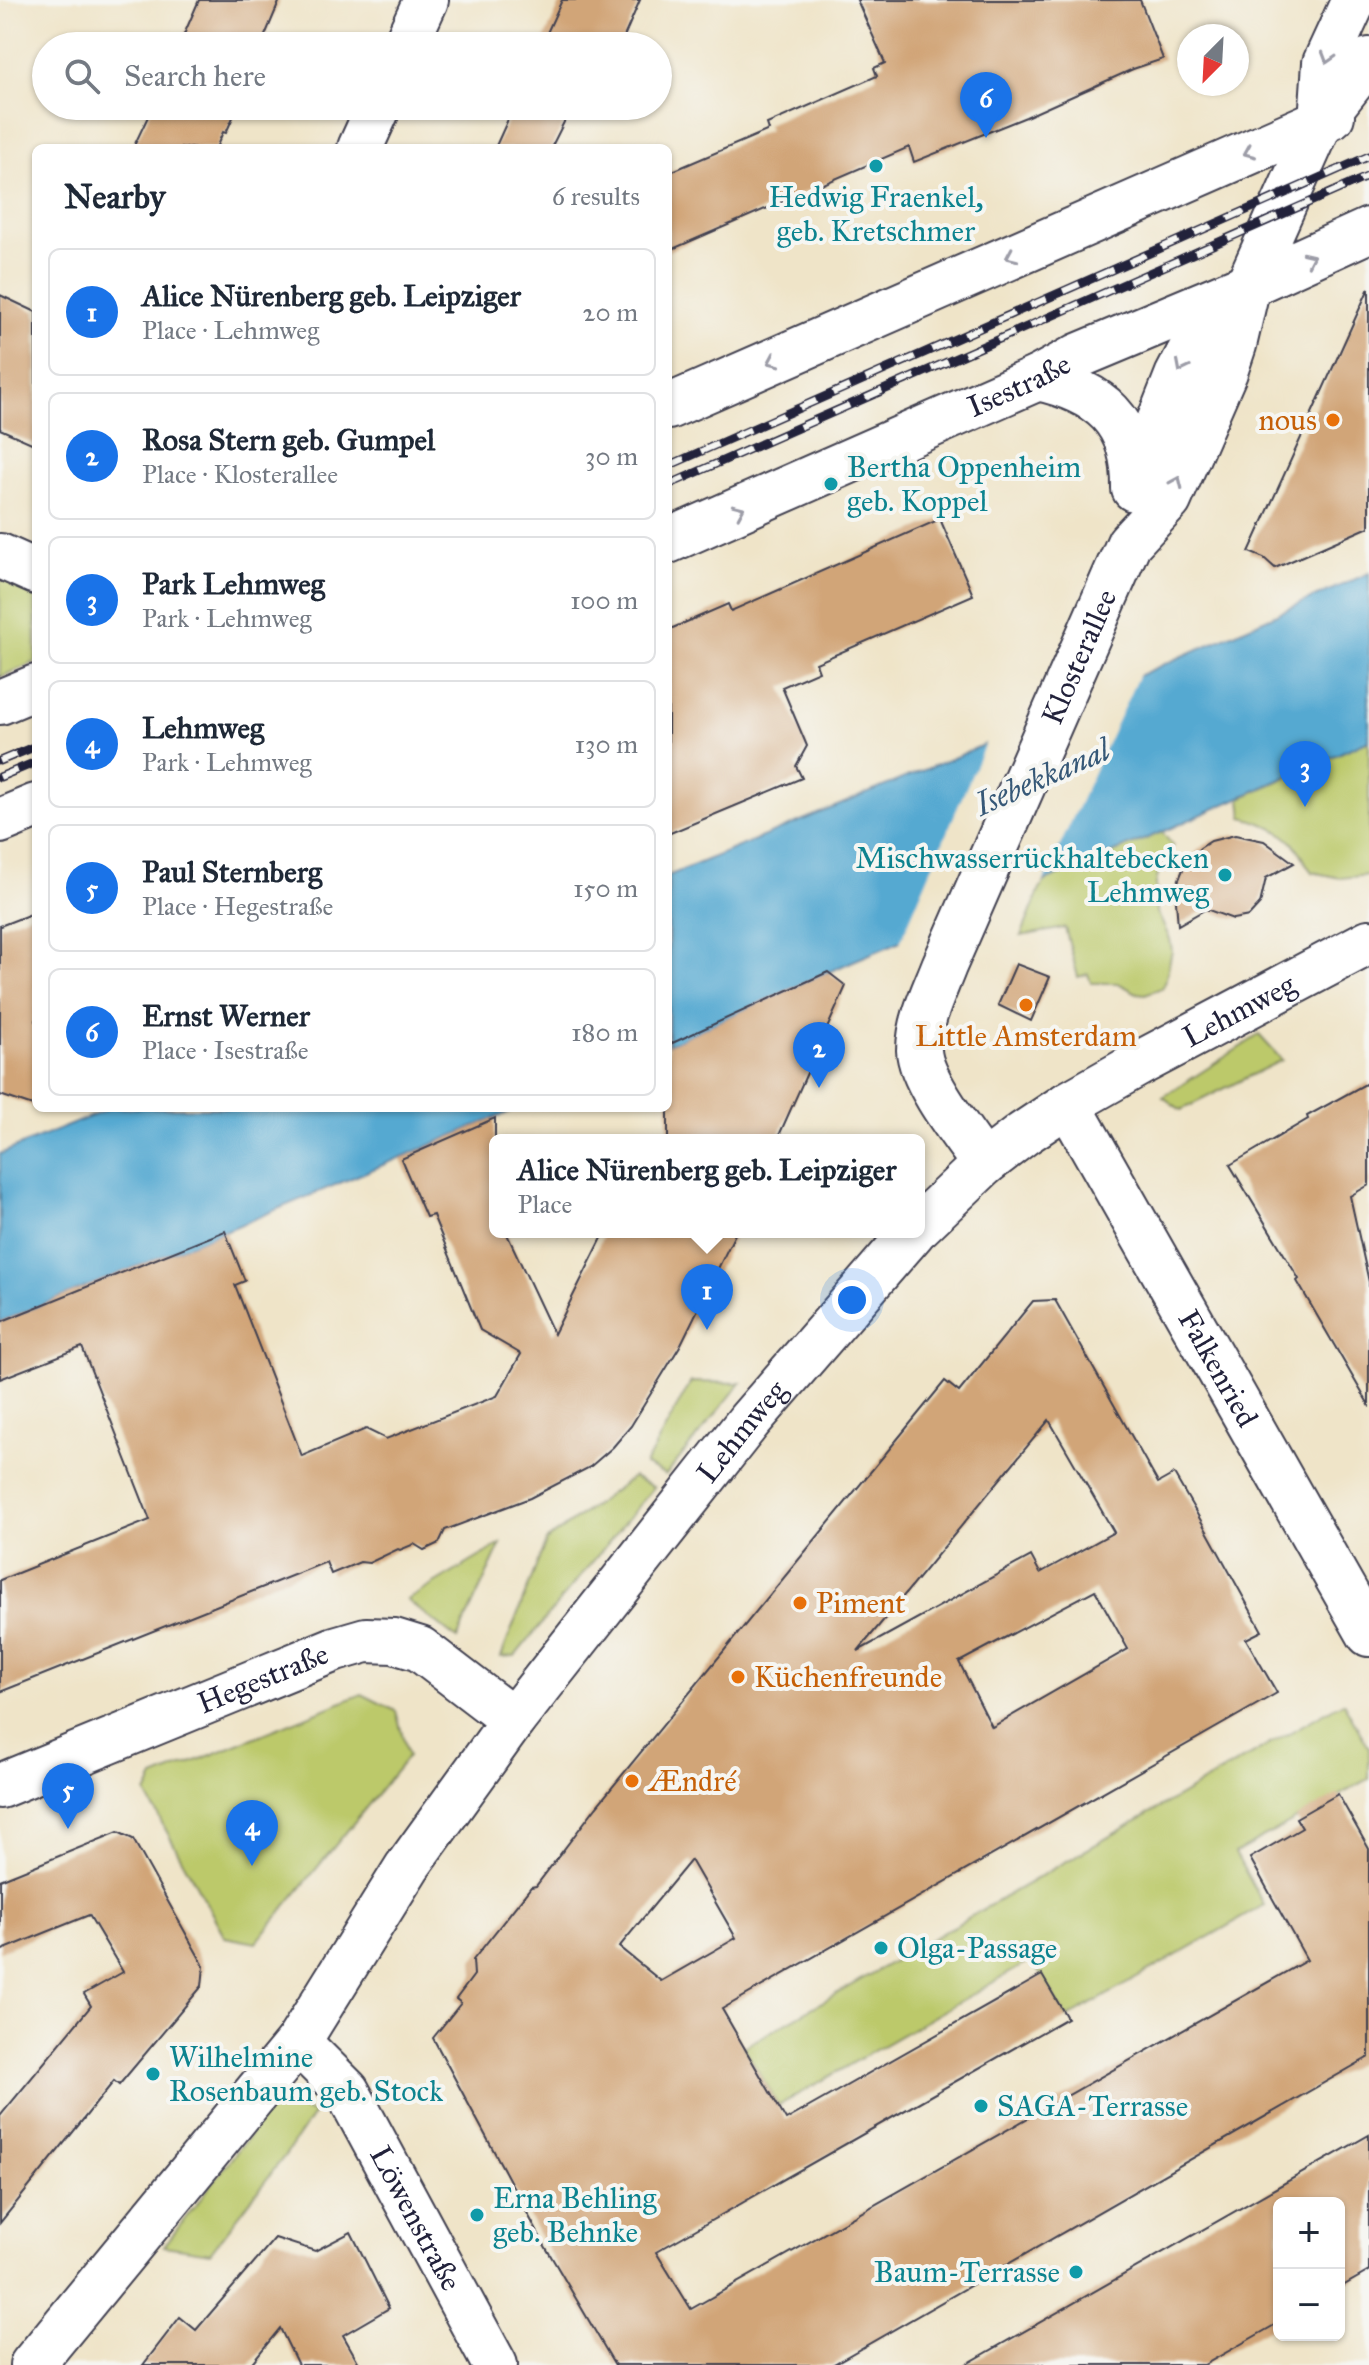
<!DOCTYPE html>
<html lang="en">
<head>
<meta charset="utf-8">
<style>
	body { margin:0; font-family:"IM FELL Great Primer",serif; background:#f2f2f3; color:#1f2937 }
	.controls { position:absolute; right:24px; bottom:24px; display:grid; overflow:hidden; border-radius:12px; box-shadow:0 2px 6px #0004 }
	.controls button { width:72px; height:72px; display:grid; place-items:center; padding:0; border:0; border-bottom:2px solid #e0e1e3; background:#fff; color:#1f2937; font:40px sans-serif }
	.compass { position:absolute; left:1177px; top:24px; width:72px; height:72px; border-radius:50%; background:#fff; box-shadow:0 2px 6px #0004; rotate:204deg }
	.you { position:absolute; left:852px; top:1300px; width:28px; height:28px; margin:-20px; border:6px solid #fff; border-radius:50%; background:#1a73e8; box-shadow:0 0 0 12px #1a73e833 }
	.badge { display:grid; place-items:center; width:52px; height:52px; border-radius:50%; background:#1a73e8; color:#fff; font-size:26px; font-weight:700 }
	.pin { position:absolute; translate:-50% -66px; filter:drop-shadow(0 2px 4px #0008) }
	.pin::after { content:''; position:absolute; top:42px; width:28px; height:24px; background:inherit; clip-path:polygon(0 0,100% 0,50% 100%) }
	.popup { position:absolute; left:489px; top:1134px; width:436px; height:104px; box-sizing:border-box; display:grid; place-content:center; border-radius:12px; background:#fff; filter:drop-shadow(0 2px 6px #0005); font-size:26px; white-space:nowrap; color:#747a83 }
	.popup b { font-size:30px; color:#1f2937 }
	.popup::after { content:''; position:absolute; left:50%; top:100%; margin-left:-16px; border:16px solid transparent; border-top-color:#fff }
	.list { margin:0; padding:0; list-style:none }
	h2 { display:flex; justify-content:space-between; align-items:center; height:104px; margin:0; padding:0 32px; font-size:34px }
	h2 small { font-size:26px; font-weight:400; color:#747a83 }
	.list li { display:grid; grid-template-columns:52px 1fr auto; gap:24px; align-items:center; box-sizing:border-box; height:128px; margin:0 16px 16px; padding:0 16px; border:2px solid #e0e1e3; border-radius:12px }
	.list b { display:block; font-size:30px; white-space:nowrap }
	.list p { margin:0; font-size:26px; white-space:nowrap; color:#747a83 }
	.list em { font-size:26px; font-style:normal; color:#747a83 }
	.icon { flex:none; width:44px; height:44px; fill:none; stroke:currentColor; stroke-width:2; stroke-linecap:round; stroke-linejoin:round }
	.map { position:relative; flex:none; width:1369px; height:2365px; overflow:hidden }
	.search { position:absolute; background:#fff; box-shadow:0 2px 6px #0004; left:32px; top:32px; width:640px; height:88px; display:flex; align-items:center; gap:20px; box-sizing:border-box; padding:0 28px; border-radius:44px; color:#747a83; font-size:30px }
	.panel { position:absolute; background:#fff; box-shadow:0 2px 6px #0004; left:32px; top:144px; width:640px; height:968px; border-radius:12px }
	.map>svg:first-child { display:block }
	.green { fill:#bcc96b; stroke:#6f7653; stroke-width:2 }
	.water { fill:#55a9d1; stroke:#3c6686; stroke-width:2 }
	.pier { fill:#efe4c8 }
	.building { fill:#d1a578; fill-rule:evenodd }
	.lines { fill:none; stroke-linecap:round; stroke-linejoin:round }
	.street-casing { stroke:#413f50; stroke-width:48 }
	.secondary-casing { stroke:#413f50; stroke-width:48 }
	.street { stroke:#fff; stroke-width:44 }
	.secondary { stroke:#fff; stroke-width:44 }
	.rail-casing { stroke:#22223b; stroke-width:9 }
	.rail { stroke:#f6f6f2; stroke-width:6; stroke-dasharray:18; stroke-linecap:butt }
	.oneway { stroke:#9c9ca7 }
	.culture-dot { fill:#0f9aa8; stroke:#f6f6f2; stroke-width:3 }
	.food-dot { fill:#e8710a; stroke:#f6f6f2; stroke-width:3 }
	.labels { text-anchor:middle; stroke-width:8; stroke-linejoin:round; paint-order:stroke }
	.culture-label { font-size:30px; fill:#0d838f; stroke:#f6f6f2; text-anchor:start }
	.street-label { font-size:30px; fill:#22223b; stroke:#f6f6f2 }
	.food-label { font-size:30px; fill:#c56008; stroke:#f6f6f2; text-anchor:start }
	.water-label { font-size:32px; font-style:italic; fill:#365877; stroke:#f6f6f2 }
</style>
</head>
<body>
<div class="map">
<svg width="1369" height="2365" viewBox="0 0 1369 2365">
	<rect width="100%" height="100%" fill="#f6f6f2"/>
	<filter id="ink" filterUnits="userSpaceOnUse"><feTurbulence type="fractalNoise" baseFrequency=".0125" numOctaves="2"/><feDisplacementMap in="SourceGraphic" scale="16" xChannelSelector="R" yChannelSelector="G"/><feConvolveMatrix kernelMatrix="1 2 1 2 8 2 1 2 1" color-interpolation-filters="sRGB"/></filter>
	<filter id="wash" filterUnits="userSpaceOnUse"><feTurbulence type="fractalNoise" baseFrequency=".006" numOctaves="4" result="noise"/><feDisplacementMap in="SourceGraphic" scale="32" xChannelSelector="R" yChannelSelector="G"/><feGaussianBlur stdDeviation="1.8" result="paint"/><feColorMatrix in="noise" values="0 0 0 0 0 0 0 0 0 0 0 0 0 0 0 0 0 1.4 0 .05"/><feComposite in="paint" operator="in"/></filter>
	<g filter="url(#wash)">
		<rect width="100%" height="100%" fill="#efe4c8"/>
		<!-- green -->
		<g class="green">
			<path d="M3 578 36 594V662L0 677V581Z"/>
			<path d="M1369 740V875L1340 878 1312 872C1307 866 1305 862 1302 855 1290 834 1265 823 1243 817L1241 798Z"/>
			<path d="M1162 832 1173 846 1160 867 1156 883 1157 912 1170 939 1172 951 1165 983 1162 988 1145 994 1137 993 1118 983H1091L1088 974 1078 977 1065 928 1021 936 1043 882Z"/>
			<path d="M1259 1035 1282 1060 1181 1110 1163 1097Z"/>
			<path d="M691 1382 741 1383 666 1475 645 1465Z"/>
			<path d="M633 1477 654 1487 515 1656 501 1657 546 1541Z"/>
			<path d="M501 1544 457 1639 407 1600Z"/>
			<path d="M362 1694 396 1711 408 1756 256 1943 225 1937 146 1794 154 1778Z"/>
			<path d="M1343 1702 1369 1748V1779L1235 1853 1264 1905 1067 2018 1032 1960 778 2106 744 2047Z"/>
			<path d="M275 2102 314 2113 286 2154 210 2253 164 2246Z"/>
		</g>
		<!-- water -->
		<g class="water">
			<path d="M1369 573V740L1162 832 851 962 668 1045V876L965 753Z"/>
			<path d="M111 1108H519L225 1231 0 1322V1154Z"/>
		</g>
		<!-- pier -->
		<path class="pier" d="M1140 672 1041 887 898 947 987 739Z"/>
		<g id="blocks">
			<!-- building -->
			<g class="building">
				<path d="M199 0H280L264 38 266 39 263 46H179Z"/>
				<path d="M562 0H640L620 46H541Z"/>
				<path d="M857 0H1140L1163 59 1133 69 1026 117 914 162 909 147 668 251V173L769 130 767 124 877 76 874 68 885 63Z"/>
				<path d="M153 106H238L226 133 223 132 216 148H133Z"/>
				<path d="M514 106H582L580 110 572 106 551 148H495Z"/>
				<path d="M1369 288V527L1275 568 1264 558 1249 552Z"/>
				<path d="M0 295 36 312V445L0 429Z"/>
				<path d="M940 519 973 595 816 663 819 671 782 687 807 746 796 766 802 778 668 834V630L728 604 731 611Z"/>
				<path d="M1235 835 1264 841 1294 863 1266 878 1260 904 1249 916 1233 919 1206 909 1178 925 1175 889 1186 862 1200 848 1211 841Z"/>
				<path d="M36 912V1107L0 1095V926Z"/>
				<path d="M1016 964 1050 977 1031 1021 998 1005Z"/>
				<path d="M828 972 846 986 777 1140H668V1045Z"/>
				<path d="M1369 1082V1185L1350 1196 1369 1282V1405L1297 1281 1299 1279 1230 1165 1308 1119 1307 1116Z"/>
				<path d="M495 1118V1232H506L554 1334 605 1232H736L680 1346 631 1426 613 1447 590 1467 530 1498 445 1530 439 1543 424 1550 414 1544 400 1550 398 1549 369 1563 360 1562 331 1574 326 1562 0 1692V1580L150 1520 82 1347 0 1379V1322L225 1231 245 1281 235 1285 302 1456 366 1429 386 1439 497 1396 521 1354 480 1330 433 1215 426 1217 401 1159Z"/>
				<path d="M1055 1300 1158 1483 1174 1474 1208 1533 1262 1631 1246 1639 1277 1693 722 2009 786 2120 1042 1975 1067 2018 656 2252 691 2309 1307 1960 1250 1858 1302 1828 1296 1818 1338 1794 1369 1849V2057L832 2365H615L545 2246 433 2038 461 2003 456 1999 474 1975 473 1960 531 1887 536 1886 596 1807 945 1381 959 1392 1033 1301ZM1049 1420 1114 1532 1040 1573 1031 1556 858 1651ZM1095 1590 1128 1649 992 1727 959 1662ZM691 1860 736 1938 661 1981 619 1947Z"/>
				<path d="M118 1832 133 1839 204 1966 202 1986 119 2085 114 2081 0 2223V2116L91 2006 84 1994 123 1972 89 1915 0 1951V1880Z"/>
				<path d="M1369 2135V2271L1339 2288V2203H1279V2322L1271 2327 1204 2365H965Z"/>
				<path d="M351 2232 389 2308 343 2335 360 2365H298L280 2328 250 2365H143L180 2317 196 2330 275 2238 315 2251Z"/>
			</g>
		</g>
	</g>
	<g filter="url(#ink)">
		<use href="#blocks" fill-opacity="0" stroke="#413f50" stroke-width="2"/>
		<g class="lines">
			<!-- street casing -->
			<g class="street-casing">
				<g id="street">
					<path d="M405 46 426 0"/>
					<path d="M1321 121 1325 63 1354 0"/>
					<path d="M360 148 379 106"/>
					<path d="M1038 378C1100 392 1135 420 1134 489"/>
					<path d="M668 407 1332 116"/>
					<path d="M1134 485 1177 376 1198 336 1237 297"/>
					<path id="s1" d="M668 541 1038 378 1078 356 1248 285 1369 230"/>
					<path d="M0 556 36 572"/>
					<path d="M0 702 36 687"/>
					<path d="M0 821 36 806"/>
					<path id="s2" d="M1068 1104 1369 1634"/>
					<path id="s3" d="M984 1164C966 1138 920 1081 919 1050 919 1021 934 992 944 966L1129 543 1169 500 1225 372 1234 345 1248 285 1321 121 1369 60"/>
					<path id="s4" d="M0 1786 335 1649 366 1640 394 1641 420 1649 513 1720"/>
					<path id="s5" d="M298 2042 347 2091 495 2365"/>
				</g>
			</g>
			<!-- secondary casing -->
			<g class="secondary-casing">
				<g id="secondary">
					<path id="s6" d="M919 1226 984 1164 1023 1134 1068 1104 1142 1062 1369 942"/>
					<path id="s7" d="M32 2365 298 2042 407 1867 513 1720 749 1421 913 1232"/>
				</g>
			</g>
			<!-- street -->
			<use href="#street" class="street"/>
			<!-- secondary -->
			<use href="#secondary" class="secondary"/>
			<!-- rail casing -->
			<g class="rail-casing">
				<g id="rail">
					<path d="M668 466 1369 156"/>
					<path d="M668 485 1369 176"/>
					<path d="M0 761 36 746"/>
					<path d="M0 777 36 762"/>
				</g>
			</g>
			<!-- rail -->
			<use href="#rail" class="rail"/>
		</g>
		<!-- one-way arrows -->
		<defs><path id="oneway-chevron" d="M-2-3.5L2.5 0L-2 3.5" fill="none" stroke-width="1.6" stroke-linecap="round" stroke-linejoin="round" transform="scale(2)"/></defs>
		<g class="oneway">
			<use href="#oneway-chevron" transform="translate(1328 58) rotate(107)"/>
			<use href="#oneway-chevron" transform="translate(1249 152) rotate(157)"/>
			<use href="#oneway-chevron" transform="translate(1011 256) rotate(156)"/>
			<use href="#oneway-chevron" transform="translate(1309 258) rotate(-25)"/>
			<use href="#oneway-chevron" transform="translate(773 361) rotate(156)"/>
			<use href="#oneway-chevron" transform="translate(1182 367) rotate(117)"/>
			<use href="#oneway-chevron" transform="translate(1177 482) rotate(-66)"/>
			<use href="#oneway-chevron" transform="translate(739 510) rotate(-24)"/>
		</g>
	</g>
	<!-- markers -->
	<g class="culture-dot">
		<circle cx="876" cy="166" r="8"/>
		<circle cx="831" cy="484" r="8"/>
		<circle cx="1225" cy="875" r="8"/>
		<circle cx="881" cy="1948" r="8"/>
		<circle cx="153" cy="2074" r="8"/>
		<circle cx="981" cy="2106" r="8"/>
		<circle cx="477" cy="2215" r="8"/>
		<circle cx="1076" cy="2272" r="8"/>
	</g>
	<g class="food-dot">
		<circle cx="1333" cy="420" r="8"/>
		<circle cx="1026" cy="1005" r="8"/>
		<circle cx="800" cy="1603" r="8"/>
		<circle cx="738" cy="1677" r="8"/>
		<circle cx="632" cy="1781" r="8"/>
	</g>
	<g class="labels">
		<!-- culture labels -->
		<g class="culture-label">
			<text x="876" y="207" text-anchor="middle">Hedwig Fraenkel,<tspan x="876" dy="34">geb. Kretschmer</tspan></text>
			<text x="847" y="477">Bertha Oppenheim<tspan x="847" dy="34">geb. Koppel</tspan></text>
			<text x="1209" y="868" text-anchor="end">Mischwasserrückhaltebecken<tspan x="1209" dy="34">Lehmweg</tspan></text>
			<text x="897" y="1958">Olga-Passage</text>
			<text x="169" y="2067">Wilhelmine<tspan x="169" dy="34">Rosenbaum geb. Stock</tspan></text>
			<text x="997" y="2116">SAGA-Terrasse</text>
			<text x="493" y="2208">Erna Behling<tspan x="493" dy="34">geb. Behnke</tspan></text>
			<text x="1060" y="2282" text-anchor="end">Baum-Terrasse</text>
		</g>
		<!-- street labels -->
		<g class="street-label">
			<text dy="10" stroke="none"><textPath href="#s1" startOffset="384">Isestraße</textPath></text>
			<text dy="10" stroke="none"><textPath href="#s3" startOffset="558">Klosterallee</textPath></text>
			<text dy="10" stroke="none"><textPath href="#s6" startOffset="388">Lehmweg</textPath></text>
			<text dy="10" stroke="none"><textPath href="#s2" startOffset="304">Falkenried</textPath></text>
			<text dy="10" stroke="none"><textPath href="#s7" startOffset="1174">Lehmweg</textPath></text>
			<text dy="10" stroke="none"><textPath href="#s4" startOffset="284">Hegestraße</textPath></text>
			<text dy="10" stroke="none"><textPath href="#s5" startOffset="214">Löwenstraße</textPath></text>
		</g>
		<!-- food labels -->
		<g class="food-label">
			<text x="1317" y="430" text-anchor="end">nous</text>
			<text x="1026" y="1046" text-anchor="middle">Little Amsterdam</text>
			<text x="816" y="1613">Piment</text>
			<text x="754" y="1687">Küchenfreunde</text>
			<text x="648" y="1791">Ændré</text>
		</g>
		<!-- water labels -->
		<g class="water-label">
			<text transform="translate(1042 777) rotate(-24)" y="11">Isebekkanal</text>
		</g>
	</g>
</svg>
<div class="controls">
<button>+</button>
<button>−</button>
</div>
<svg class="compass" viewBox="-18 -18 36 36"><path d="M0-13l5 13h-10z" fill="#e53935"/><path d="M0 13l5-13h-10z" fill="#747a83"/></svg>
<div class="you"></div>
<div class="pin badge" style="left:707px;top:1330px">1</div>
<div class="popup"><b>Alice Nürenberg geb. Leipziger</b>Place</div>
<div class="pin badge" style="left:819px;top:1088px">2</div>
<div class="pin badge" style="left:1305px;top:807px">3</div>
<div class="pin badge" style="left:252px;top:1866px">4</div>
<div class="pin badge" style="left:68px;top:1829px">5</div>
<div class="pin badge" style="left:986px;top:138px">6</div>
<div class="search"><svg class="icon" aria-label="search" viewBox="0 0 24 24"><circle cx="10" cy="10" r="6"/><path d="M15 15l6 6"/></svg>Search here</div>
<section class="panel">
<h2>Nearby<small>6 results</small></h2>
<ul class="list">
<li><span class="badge">1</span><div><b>Alice Nürenberg geb. Leipziger</b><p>Place · Lehmweg</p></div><em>20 m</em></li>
<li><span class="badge">2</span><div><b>Rosa Stern geb. Gumpel</b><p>Place · Klosterallee</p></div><em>30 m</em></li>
<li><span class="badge">3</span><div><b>Park Lehmweg</b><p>Park · Lehmweg</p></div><em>100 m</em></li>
<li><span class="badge">4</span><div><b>Lehmweg</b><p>Park · Lehmweg</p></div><em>130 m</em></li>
<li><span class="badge">5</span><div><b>Paul Sternberg</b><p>Place · Hegestraße</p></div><em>150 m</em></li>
<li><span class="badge">6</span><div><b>Ernst Werner</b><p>Place · Isestraße</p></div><em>180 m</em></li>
</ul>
</section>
</div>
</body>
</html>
